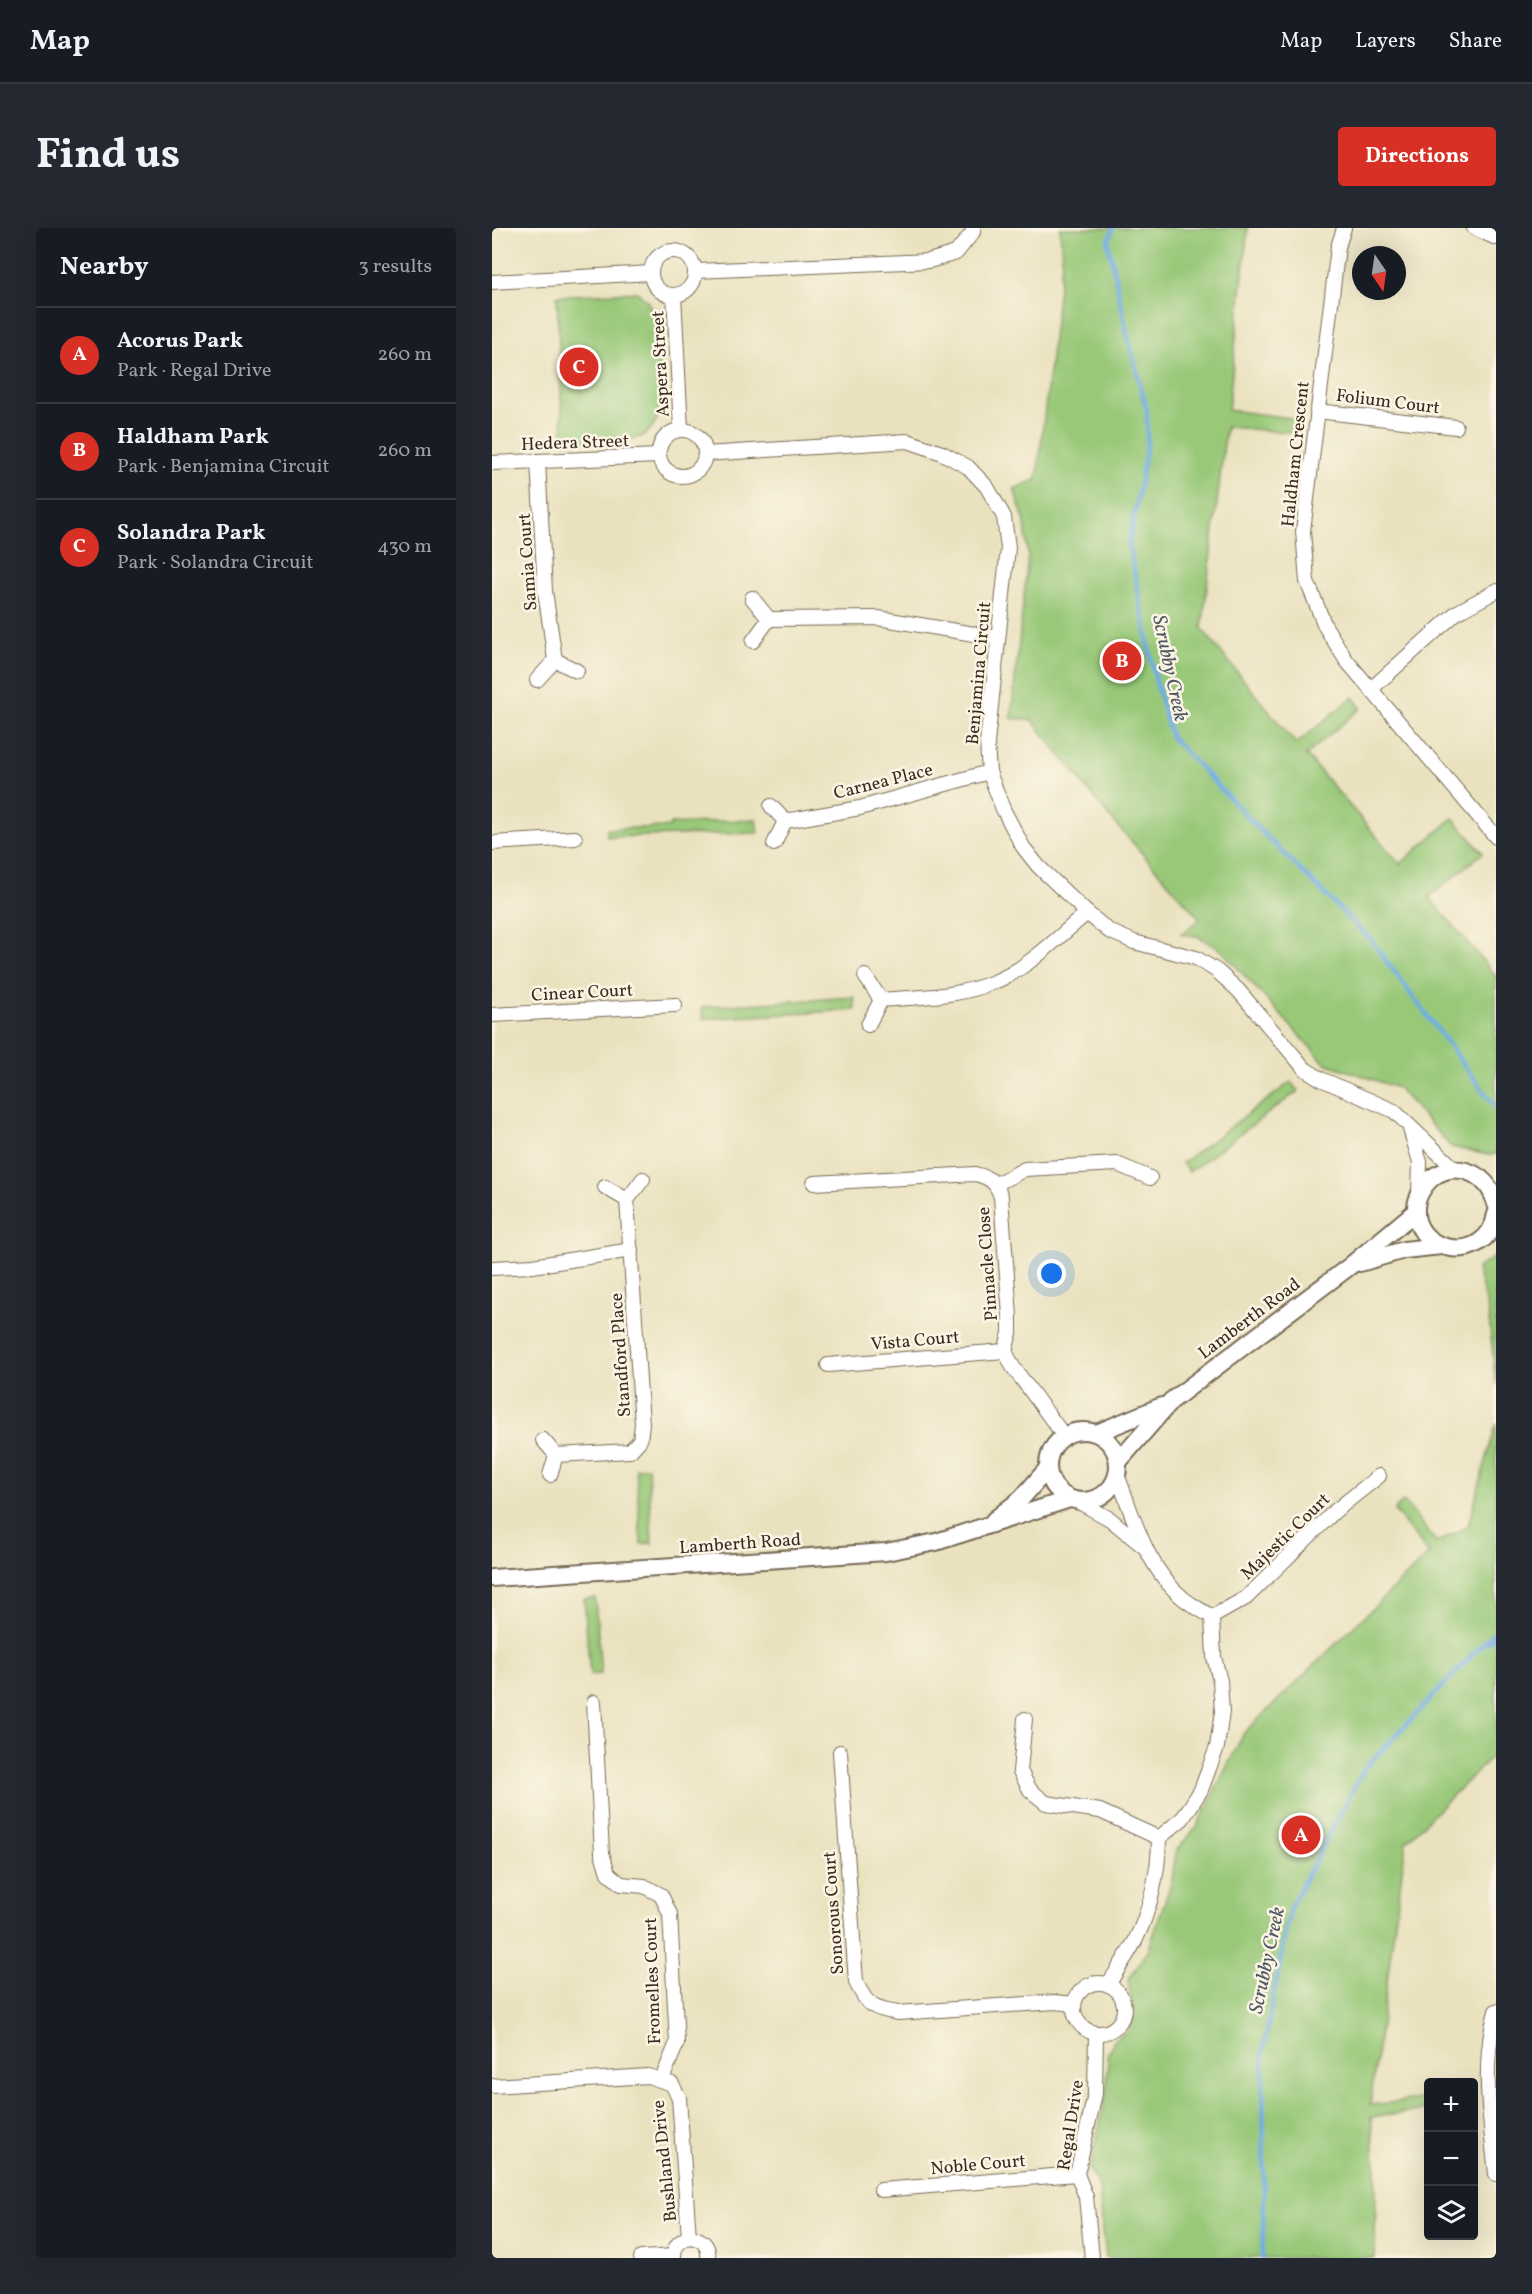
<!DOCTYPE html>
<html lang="en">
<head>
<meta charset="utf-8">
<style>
	body { margin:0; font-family:Vollkorn,serif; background:#242831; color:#f1f3f6 }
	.controls { position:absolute; right:18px; bottom:18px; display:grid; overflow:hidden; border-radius:6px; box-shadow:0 6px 24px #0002 }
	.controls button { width:54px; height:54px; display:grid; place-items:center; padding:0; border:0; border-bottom:2px solid #363941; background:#171b24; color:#f1f3f6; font:30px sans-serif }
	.compass { position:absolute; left:860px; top:18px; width:54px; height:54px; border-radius:50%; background:#171b24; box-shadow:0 6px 24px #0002; rotate:167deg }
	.you { position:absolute; left:560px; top:1046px; width:21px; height:21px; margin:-15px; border:4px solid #fff; border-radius:50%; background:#1a73e8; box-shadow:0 0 0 9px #1a73e833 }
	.badge { display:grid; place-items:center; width:39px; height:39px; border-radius:50%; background:#d93025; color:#fff; font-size:20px; font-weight:700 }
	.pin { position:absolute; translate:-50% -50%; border:3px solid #fff; box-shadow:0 2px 6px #0006 }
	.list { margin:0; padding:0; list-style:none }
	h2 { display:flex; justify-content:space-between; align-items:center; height:78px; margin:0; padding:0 24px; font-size:26px }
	h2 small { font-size:20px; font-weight:400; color:#9ea1a6 }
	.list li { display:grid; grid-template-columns:39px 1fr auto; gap:18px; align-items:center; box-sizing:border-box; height:96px; padding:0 24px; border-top:2px solid #363941 }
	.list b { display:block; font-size:22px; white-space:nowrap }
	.list p { margin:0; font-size:20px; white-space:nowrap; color:#9ea1a6 }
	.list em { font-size:20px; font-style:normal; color:#9ea1a6 }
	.icon { flex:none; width:33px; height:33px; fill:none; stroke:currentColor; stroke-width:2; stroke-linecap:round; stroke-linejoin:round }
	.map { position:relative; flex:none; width:1004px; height:2030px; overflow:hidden; border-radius:6px }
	header { display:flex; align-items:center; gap:36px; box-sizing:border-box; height:84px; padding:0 30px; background:#171b24; border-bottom:2px solid #363941 }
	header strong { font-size:28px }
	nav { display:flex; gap:33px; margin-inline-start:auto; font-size:21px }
	.intro { display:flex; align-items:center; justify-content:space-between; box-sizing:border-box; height:144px; padding:0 36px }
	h1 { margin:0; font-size:42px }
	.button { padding:15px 27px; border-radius:6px; background:#d93025; color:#fff; font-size:21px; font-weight:700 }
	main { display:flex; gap:36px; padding:0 36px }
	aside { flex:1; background:#171b24; border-radius:6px; box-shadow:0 6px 24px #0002 }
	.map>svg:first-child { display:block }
	.green { fill:#98c878; stroke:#6a794b; stroke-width:1.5 }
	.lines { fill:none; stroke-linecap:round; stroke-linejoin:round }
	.stream { stroke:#71ace2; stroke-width:4.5 }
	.minor-casing { stroke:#786a56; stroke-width:16 }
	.tertiary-casing { stroke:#786a56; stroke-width:20 }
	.minor { stroke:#fff; stroke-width:14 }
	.tertiary { stroke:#fff; stroke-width:16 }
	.labels { text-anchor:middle; stroke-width:5; stroke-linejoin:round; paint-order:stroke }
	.street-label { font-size:18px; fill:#3b2a1e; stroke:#fcf5e5 }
	.water-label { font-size:20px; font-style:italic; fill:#4e5863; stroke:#fcf5e5 }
</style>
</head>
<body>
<header>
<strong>Map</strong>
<nav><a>Map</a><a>Layers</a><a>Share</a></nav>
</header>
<div class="intro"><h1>Find us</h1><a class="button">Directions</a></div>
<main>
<aside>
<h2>Nearby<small>3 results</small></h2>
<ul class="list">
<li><span class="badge">A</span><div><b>Acorus Park</b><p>Park · Regal Drive</p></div><em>260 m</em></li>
<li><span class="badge">B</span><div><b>Haldham Park</b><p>Park · Benjamina Circuit</p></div><em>260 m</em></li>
<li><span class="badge">C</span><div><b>Solandra Park</b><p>Park · Solandra Circuit</p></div><em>430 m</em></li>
</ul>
</aside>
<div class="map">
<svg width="1004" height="2030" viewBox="0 0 1004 2030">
	<rect width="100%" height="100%" fill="#fcf5e5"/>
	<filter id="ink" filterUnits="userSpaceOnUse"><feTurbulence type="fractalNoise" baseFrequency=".0167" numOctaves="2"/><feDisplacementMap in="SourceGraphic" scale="12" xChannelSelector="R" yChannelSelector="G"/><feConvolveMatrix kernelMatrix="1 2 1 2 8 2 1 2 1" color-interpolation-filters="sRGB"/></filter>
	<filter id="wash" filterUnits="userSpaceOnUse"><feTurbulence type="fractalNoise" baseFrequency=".008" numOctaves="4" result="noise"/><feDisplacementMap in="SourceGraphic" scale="24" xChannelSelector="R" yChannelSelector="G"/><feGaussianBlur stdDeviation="1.35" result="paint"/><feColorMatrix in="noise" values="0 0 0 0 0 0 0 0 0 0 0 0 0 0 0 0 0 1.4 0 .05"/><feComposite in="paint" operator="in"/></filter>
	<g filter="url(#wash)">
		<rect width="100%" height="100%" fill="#eae2bf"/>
		<!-- green -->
		<g class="green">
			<path d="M568 0H756L736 182 807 191 805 205 734 199 710 401 804 516 861 469 869 480 814 527 908 636 961 590 991 625 937 669 1004 748V926L997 927 959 919 906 860 833 835 728 721 705 708 689 706 708 691 617 588 540 492 519 490 536 329 533 294 522 261 545 251 570 32Z"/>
			<path d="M145 64 156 74 165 94 169 179C166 191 160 204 148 209 136 214 87 213 71 214L65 68Z"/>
			<path d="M264 591 266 605 115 609V601L178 599V596Z"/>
			<path d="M362 769 363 782 211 791 210 779Z"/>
			<path d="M799 854 806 863 697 944 690 935Z"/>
			<path d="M1004 1028V1157L996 1082 985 1040Z"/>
			<path d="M1004 1196V1524L914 1614 878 1877 936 1870V1882L879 1889 884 1943 883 2030H614L607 1960 598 1942 615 1860 616 1825 623 1811 636 1802 642 1791 636 1752 657 1721 680 1652 684 1623 704 1600 752 1505 937 1326 902 1282 912 1273 945 1315 976 1298Z"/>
			<path d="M156 1239 160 1315 149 1316 144 1240Z"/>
			<path d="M103 1370 109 1446 98 1447 92 1371Z"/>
		</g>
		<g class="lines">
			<!-- stream -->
			<g class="stream">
				<path d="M621 0 616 15 637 114 655 183V216L637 317 664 454 679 509 773 607 878 711 1004 880"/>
				<path d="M993 1415 1004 1409"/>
				<path d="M770 2030 772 1973 771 1824 798 1680 872 1541 1004 1402"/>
			</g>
		</g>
	</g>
	<g filter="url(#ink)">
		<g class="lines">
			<!-- minor casing -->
			<g class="minor-casing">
				<g id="minor">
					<path d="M852 0 846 19 811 303 815 353 833 398 854 432 1004 609"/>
					<path d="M982 0 1004 10"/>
					<circle cx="181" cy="45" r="22"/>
					<path d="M203 43 437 33 464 25 481 4V0"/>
					<path d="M0 54 159 45"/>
					<path d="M182 67 189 202"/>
					<path d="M825 183 964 199"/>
					<circle cx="190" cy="225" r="23"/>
					<path d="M213 226 416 213 450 225 476 239 495 259 512 289 516 320 495 515 497 544 511 581 531 619 546 638 595 685 617 703 642 714 704 730 725 743 746 762 813 841 829 851 902 883 963 941"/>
					<path d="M46 233 53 363 63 432"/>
					<path d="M0 235 167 228"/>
					<path d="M260 370 277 391 261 413"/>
					<path d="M277 391 386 390 506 410"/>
					<path d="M45 452 63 432 85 443"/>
					<path d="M879 461 964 385 1004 363"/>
					<path d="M279 578 293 593 282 616"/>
					<path d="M293 593 368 580 497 544"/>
					<path d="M0 615 83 610"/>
					<path d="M373 748 389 772 376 797"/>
					<path d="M389 772C426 769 467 769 502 754 537 740 566 709 595 685"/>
					<path d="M0 787 183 777"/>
					<path d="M918 901 928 934 927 967"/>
					<path d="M322 955 483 946C499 950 504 954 509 969L518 1088V1105L513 1123 521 1139 572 1208"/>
					<path d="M504 956 533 941 625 936 658 950"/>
					<path d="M113 959 135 972 151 951"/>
					<path d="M0 1040 41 1038 139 1022"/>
					<path d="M336 1137 513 1123"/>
					<path d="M51 1212 64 1227 58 1247"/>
					<path d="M64 1227 138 1223 148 1212 150 1196 135 972"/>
					<path d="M587 1274 618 1291 651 1318"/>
					<path d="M720 1389 754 1370 843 1283 887 1248"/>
					<path d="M102 1474 110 1625 116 1645 129 1656 152 1658 169 1667 178 1686 185 1815 170 1851"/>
					<path d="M533 1491 528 1543 538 1562 554 1575 608 1583 667 1610"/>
					<path d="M348 1524 364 1754C375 1778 381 1781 406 1785L563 1774 582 1776"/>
					<circle cx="607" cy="1780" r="25"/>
					<path d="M616 1757C625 1742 635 1728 643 1713 658 1683 667 1644 667 1610L691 1590 709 1562 725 1519 730 1484 728 1453 722 1429 720 1389C711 1383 701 1378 692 1371 655 1341 642 1291 626 1249"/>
					<path d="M1004 1783C989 1837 998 1891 1004 1946"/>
					<path d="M0 1858 156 1848 180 1856 187 1870 197 2009"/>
					<path d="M389 1962 585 1946"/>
					<path d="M149 2030 182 2028"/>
					<path d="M182 2030C181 2019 187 2013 197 2009 209 2010 218 2017 216 2030"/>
					<path d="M600 2030 594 1969 585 1946 603 1866 604 1805"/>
				</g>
			</g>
			<!-- tertiary casing -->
			<g class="tertiary-casing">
				<g id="tertiary">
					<path d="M1004 976C997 948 970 933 944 947 935 953 928 963 925 973 913 1025 996 1041 1004 986"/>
					<path d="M868 1035 912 1022 949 1018"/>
					<circle cx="591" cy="1238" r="35"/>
					<path d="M605 1205 670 1178"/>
					<path d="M627 1233 679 1173 858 1038 924 983"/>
					<path d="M502 1292 530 1270 555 1241"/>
					<path d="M0 1350 394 1324 444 1314 578 1271"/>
				</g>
			</g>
			<!-- minor -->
			<use href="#minor" class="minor"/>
			<!-- tertiary -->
			<use href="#tertiary" class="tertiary"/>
		</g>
	</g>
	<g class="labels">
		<!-- street labels -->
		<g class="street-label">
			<text transform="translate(168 136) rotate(-93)" y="6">Aspera Street</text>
			<text transform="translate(896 173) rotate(7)" y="6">Folium Court</text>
			<text transform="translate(83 214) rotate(-2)" y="6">Hedera Street</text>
			<text transform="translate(803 226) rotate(-84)" y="6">Haldham Crescent</text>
			<text transform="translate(35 334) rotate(-94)" y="6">Samia Court</text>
			<text transform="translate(486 445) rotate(-85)" y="6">Benjamina Circuit</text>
			<text transform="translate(391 553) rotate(-14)" y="6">Carnea Place</text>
			<text transform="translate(90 764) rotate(-3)" y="6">Cinear Court</text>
			<text transform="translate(495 1036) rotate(-94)" y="6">Pinnacle Close</text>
			<text transform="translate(757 1090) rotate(-37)" y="6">Lamberth Road</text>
			<text transform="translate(423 1112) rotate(-5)" y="6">Vista Court</text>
			<text transform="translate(128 1127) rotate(-94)" y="6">Standford Place</text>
			<text transform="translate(793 1308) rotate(-44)" y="6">Majestic Court</text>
			<text transform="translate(248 1315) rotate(-4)" y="6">Lamberth Road</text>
			<text transform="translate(341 1685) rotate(-94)" y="6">Sonorous Court</text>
			<text transform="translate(160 1753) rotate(-92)" y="6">Fromelles Court</text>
			<text transform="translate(578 1897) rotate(-81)" y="6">Regal Drive</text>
			<text transform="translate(172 1933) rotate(-96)" y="6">Bushland Drive</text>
			<text transform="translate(486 1936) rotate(-5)" y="6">Noble Court</text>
		</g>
		<!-- water labels -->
		<g class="water-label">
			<text transform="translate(679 440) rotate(78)" y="7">Scrubby Creek</text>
			<text transform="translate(774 1732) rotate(-78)" y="7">Scrubby Creek</text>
		</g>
	</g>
</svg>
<div class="controls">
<button>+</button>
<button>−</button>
<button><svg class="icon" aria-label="layers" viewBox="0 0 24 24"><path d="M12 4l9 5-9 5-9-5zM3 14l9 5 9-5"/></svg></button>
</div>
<svg class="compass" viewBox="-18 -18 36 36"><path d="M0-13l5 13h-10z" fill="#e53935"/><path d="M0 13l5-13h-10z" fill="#9ea1a6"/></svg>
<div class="you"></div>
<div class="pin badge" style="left:809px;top:1607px">A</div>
<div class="pin badge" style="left:630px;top:433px">B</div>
<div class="pin badge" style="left:87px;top:139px">C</div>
</div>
</main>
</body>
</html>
